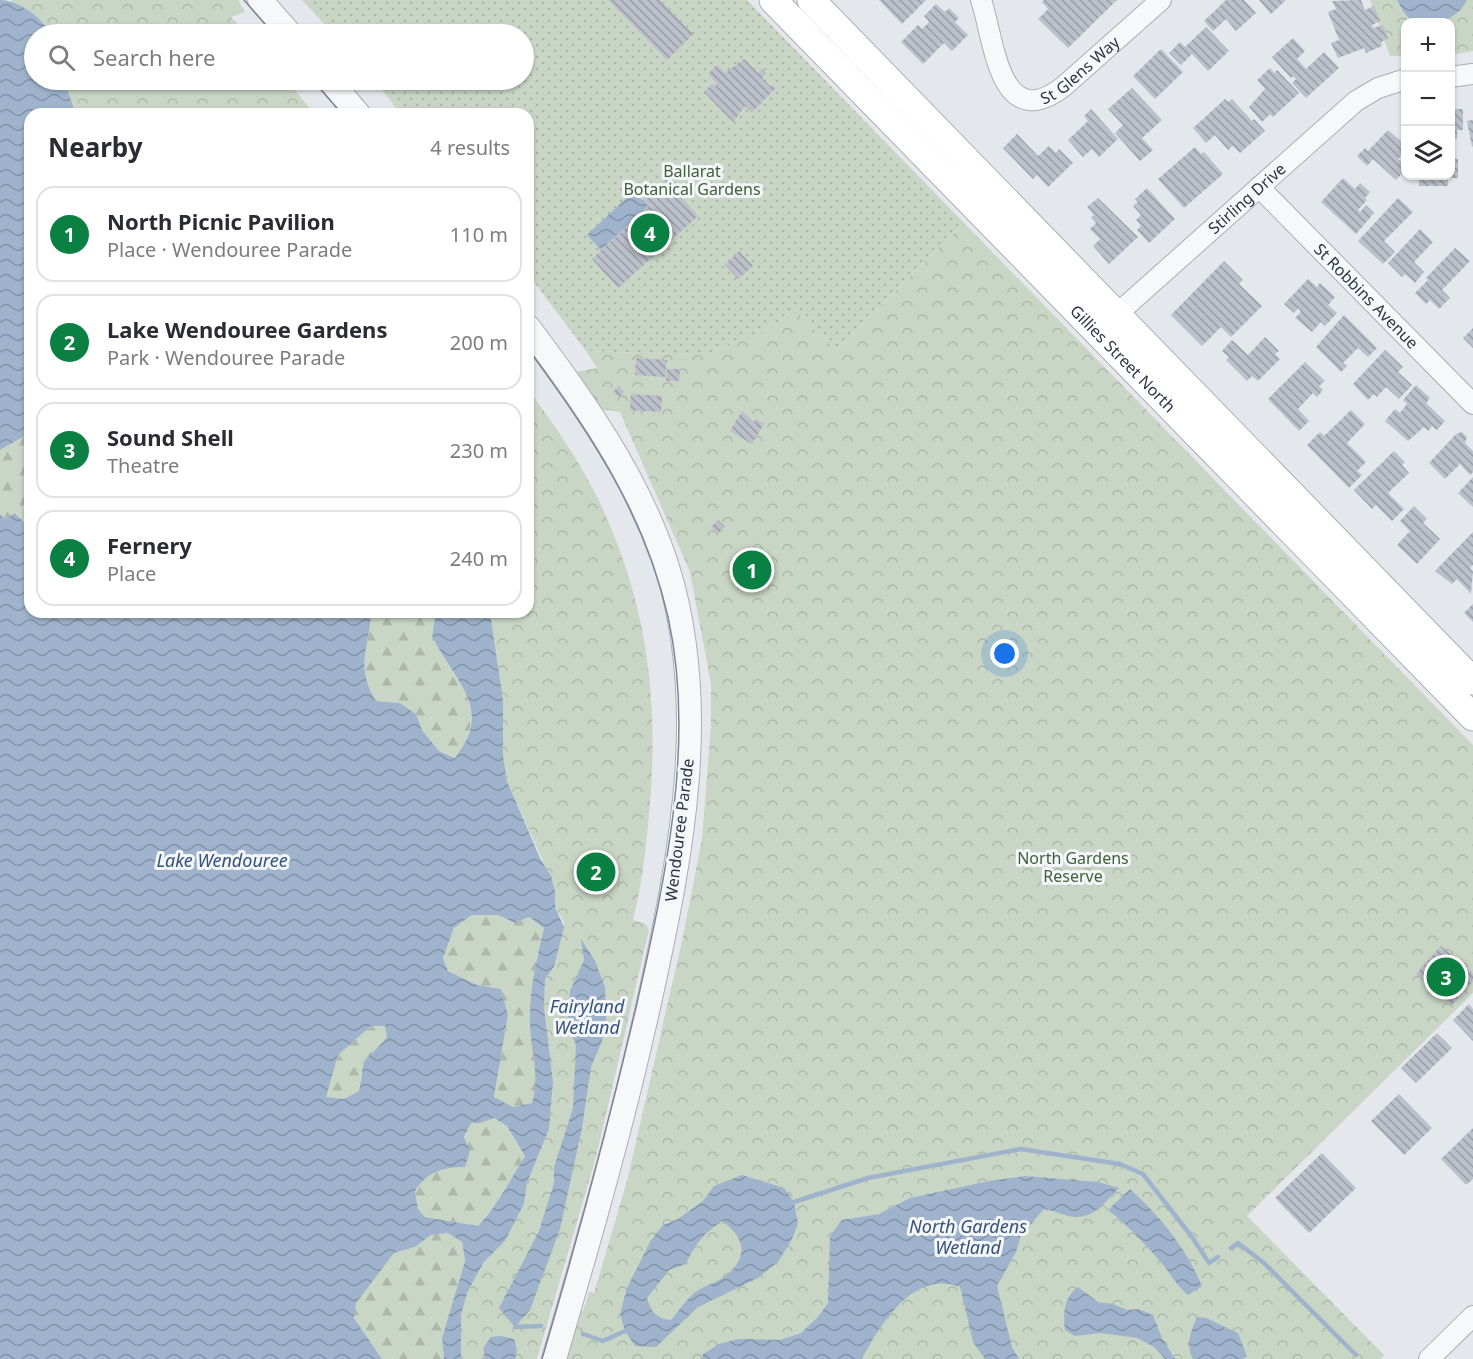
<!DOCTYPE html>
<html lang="en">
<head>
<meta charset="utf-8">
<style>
	body { margin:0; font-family:"Noto Sans",sans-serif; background:#f2f2f3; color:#2b2b33 }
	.controls { position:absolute; right:18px; top:18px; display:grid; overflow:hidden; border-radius:12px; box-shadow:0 2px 4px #0004 }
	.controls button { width:54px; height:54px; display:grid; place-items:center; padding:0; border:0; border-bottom:2px solid #e1e1e2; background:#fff; color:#2b2b33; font:30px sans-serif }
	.you { position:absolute; left:1005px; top:654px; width:21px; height:21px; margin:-15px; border:4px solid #fff; border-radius:50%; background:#1a73e8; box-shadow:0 0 0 9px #1a73e833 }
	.badge { display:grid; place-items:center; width:39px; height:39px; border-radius:50%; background:#0b8043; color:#fff; font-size:20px; font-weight:700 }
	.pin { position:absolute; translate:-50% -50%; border:3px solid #fff; box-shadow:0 2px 6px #0006 }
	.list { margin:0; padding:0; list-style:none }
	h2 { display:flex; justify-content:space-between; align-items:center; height:78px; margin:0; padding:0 24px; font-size:26px }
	h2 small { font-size:20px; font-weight:400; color:#7c7c81 }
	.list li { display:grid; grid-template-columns:39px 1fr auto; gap:18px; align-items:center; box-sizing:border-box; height:96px; margin:0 12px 12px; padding:0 12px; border:2px solid #e1e1e2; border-radius:18px }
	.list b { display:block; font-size:22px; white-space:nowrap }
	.list p { margin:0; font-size:20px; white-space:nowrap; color:#7c7c81 }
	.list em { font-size:20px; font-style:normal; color:#7c7c81 }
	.icon { flex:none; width:33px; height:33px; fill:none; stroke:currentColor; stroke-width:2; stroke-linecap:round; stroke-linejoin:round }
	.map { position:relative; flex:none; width:1473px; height:1359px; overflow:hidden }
	.search { position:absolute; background:#fff; box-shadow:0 2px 4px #0004; left:24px; top:24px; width:510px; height:66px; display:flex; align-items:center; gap:15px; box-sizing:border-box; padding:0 21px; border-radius:33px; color:#7c7c81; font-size:22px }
	.panel { position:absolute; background:#fff; box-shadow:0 2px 4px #0004; left:24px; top:108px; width:510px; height:510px; border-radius:18px }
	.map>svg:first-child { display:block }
	.forest { fill:url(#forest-firs) }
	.park { fill:url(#park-crowns) }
	.garden { fill:url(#garden-dots) }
	.water { fill:url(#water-waves); fill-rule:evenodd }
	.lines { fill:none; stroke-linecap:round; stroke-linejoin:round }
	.stream { stroke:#9fb4cc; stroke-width:4.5 }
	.building { fill:url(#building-back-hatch) }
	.minor-casing { stroke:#a9aeb7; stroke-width:22 }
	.tertiary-casing { stroke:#a9aeb7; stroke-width:26 }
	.secondary-casing { stroke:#a9aeb7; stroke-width:29 }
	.minor { stroke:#f7f8fa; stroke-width:20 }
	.tertiary { stroke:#f7f8fa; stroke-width:24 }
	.secondary { stroke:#fff; stroke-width:27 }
	.tram { stroke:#7d8696; stroke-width:1.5 }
	.labels { text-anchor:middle; stroke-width:6; stroke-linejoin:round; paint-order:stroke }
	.street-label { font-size:16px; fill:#2b3445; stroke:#f4f6f9 }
	.park-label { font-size:16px; fill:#3f6138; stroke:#f4f6f9 }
	.water-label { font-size:18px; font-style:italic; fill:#34527a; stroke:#f4f6f9 }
</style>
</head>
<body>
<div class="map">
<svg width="1473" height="1359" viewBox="0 0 1473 1359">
	<defs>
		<pattern id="forest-firs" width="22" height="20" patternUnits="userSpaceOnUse" patternTransform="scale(1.5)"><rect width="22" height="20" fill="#c9d6c5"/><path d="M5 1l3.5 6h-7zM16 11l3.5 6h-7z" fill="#adb8ab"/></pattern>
		<pattern id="park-crowns" width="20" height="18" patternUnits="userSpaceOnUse" patternTransform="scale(1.5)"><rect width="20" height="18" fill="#c9d6c5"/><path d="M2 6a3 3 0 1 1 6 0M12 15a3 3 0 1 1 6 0" fill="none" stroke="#adb8ab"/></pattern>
		<pattern id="garden-dots" width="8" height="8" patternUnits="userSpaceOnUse" patternTransform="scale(1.5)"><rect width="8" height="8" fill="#c9d6c5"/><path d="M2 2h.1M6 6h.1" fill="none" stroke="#adb8ab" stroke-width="1.8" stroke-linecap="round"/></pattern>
		<pattern id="water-waves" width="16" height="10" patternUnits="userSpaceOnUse" patternTransform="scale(1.5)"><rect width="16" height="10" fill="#9fb4cc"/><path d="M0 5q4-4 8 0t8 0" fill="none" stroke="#8293a7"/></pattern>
		<pattern id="building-back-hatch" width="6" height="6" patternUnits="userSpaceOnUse" patternTransform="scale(1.5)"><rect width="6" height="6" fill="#bbc0ca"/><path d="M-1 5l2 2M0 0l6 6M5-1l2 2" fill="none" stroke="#989da6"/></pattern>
	</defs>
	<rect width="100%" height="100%" fill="#e4e7ec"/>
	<!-- forest -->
	<g class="forest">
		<path d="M30 433V528L16 513 5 519 0 514V450Z"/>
		<path d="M371 612H436L432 636C454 684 493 704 456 758L439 751 422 730 416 714 400 703 376 701C354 664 370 650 371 612Z"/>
		<path d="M472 915H498L515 923 529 917 544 928 537 956 530 1026 537 1080 532 1103 513 1107 494 1098 508 1015 501 989 477 985 448 971 443 958 454 928Z"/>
		<path d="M371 1026H385L387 1038 361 1074 359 1091 344 1099 325 1097 338 1055Z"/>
		<path d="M493 1118 507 1126 525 1156C510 1180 497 1205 478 1226L425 1217 418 1209 415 1191C425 1176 435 1170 453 1167L471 1122 480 1123Z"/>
		<path d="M449 1233 462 1242 465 1261 442 1338 444 1359H382L354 1318 355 1303 394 1253 415 1247 431 1235Z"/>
	</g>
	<!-- park -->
	<g class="park">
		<path d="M10 0H238L245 12 231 17 247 34H51L41 21Z"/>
		<path d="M1370 0H1473V51L1451 55 1450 22H1406L1405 56H1390Z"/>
		<path d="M64 80H286L315 114H76Z"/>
		<path d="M964 223 1473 745V993L1247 1216 1384 1355 1381 1359H562L578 1310 583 1311 589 1292 594 1293 627 1181 682 941 702 839 711 725V684L690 572 620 412 601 409 575 372 597 368 586 351 703 355 754 336 781 320 794 309 836 350Z"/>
		<path d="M528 389C554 425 580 461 599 501 650 608 660 709 648 825 645 857 641 889 633 920L646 924 649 930 596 1157 537 1359H461V1315L468 1291 484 1262 505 1241 524 1204 527 1183 549 1129 553 1082 544 1007 545 979 554 967 564 922 555 907 554 886 507 781 503 755V700L490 612H528Z"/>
	</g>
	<!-- garden -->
	<path class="garden" d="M302 0H747L964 223 836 350 794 309 781 320 754 336 703 355 586 351 528 274V114H401L374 80H524V34H334Z"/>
	<!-- water -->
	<g class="water">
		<path d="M0 0C19 0 42 18 51 34H34V80H64L76 114H30V433L0 450Z"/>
		<path d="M1397 0H1467C1458 20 1424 34 1407 16 1403 12 1400 5 1397 0Z"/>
		<path d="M634 191 648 206 601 250 587 235Z"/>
		<path d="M15 513 30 528V612H371C370 649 354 664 376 701L400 703 416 714 422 730 439 751 455 758C495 707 453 681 432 636L436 612H490L503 700V755L507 781 540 858 551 876 555 891V907L564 927 554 967 545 979 544 1007 553 1082 549 1129 527 1183 524 1204 505 1241 484 1262 468 1291 461 1315V1359H444L442 1338 465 1261 462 1242 448 1233 431 1235 415 1247 394 1253 356 1303 354 1318 382 1359H0V514L5 519ZM472 915H498L515 923 529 917 544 928C536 960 529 993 530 1025 531 1054 540 1073 532 1103L513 1107 494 1097 508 1015 501 989 477 985 448 971 443 958 454 928ZM371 1026H385L387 1038 364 1061 359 1091 344 1099 326 1097 338 1055ZM494 1118 507 1126 525 1156C510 1180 497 1206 478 1226L425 1217 418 1209 415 1191C427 1172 443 1167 465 1167L470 1151 464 1137 471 1123H480Z"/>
		<path d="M581 939 595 961 605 987 606 1019 602 1041 591 1067 582 1128 560 1229 530 1310 515 1327 499 1308 539 1231 554 1183V1167L573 1108 576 1045 567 1025 570 991 584 960Z"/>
		<path d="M742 1175 784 1188 794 1202 798 1224 791 1241 778 1262 758 1278 698 1307 656 1347 635 1346 625 1331 620 1314 627 1288 651 1240 663 1225 678 1219 703 1201 714 1186ZM722 1221C746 1238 749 1259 724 1277 714 1284 701 1286 692 1295 684 1302 678 1312 671 1320 656 1319 651 1311 647 1298L669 1270 686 1264C694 1244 705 1233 722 1221Z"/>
		<path d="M1025 1176 1098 1182 1119 1188C1107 1200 1096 1217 1076 1217 1066 1217 1055 1210 1044 1209L1021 1235 1016 1252 997 1286 1012 1347 1019 1359H985L973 1342 960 1287C913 1269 880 1325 862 1359H702L703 1354 719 1344 738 1339 780 1340 801 1333 817 1318 828 1303 830 1236 842 1220 879 1214 910 1198 989 1181Z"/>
		<path d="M1130 1189C1161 1217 1186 1248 1202 1286L1188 1295C1177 1286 1172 1276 1164 1266 1147 1246 1129 1226 1108 1210Z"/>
		<path d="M1078 1287 1098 1302 1113 1304 1127 1310 1139 1309 1153 1315 1162 1338 1175 1359H1165L1154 1347 1137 1338 1101 1333 1075 1336 1065 1330C1063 1313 1064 1297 1078 1287Z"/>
		<path d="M1197 1317 1206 1318 1238 1333 1247 1356 1243 1359H1193C1185 1346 1191 1330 1197 1317Z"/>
		<path d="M501 1336 514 1339 517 1350 515 1359H485L483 1348 491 1337Z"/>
	</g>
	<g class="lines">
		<!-- stream -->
		<g class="stream">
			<path d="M794 1202 868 1178 1021 1149 1120 1164 1143 1174 1192 1237 1209 1263 1218 1257"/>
			<path d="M1231 1248 1238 1243 1264 1263 1356 1355"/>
			<path d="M515 1327 541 1326"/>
			<path d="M583 1334 603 1341 625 1331"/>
		</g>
	</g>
	<!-- building -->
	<g class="building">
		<path d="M608 0H660L693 34 667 60Z"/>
		<path d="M879 0H926L902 24Z"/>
		<path d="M1044 0H1117L1068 48 1038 19 1048 9 1042 2Z"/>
		<path d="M1226 0H1244L1256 13 1236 31 1226 19 1213 31 1204 21Z"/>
		<path d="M1259 0H1286L1271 14Z"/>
		<path d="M1361 0 1365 10 1374 6 1380 21 1372 25 1373 28 1383 25 1388 39 1381 42 1382 46 1366 53 1364 48 1338 58 1331 43 1339 40 1328 12 1336 9 1332 1Z"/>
		<path d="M936 4 945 12 949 8 959 18 955 22 968 35 952 51 944 43 923 64 901 42 918 25 922 29 929 22 924 16Z"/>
		<path d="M1206 27 1229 51 1208 71 1192 54 1181 65 1169 53 1180 42 1185 47Z"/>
		<path d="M1293 38 1305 51 1297 59 1306 69 1324 52 1339 68 1306 98 1292 83 1296 79 1293 76 1291 78 1272 57Z"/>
		<path d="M1161 49 1183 72 1155 99 1133 76Z"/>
		<path d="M744 59 758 73 762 69 766 74 762 78 771 87 773 85 776 88 752 112 745 106 733 122 704 92 712 84 715 86 717 84 708 74 717 65 725 73Z"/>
		<path d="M1270 68 1274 73 1277 70 1299 93 1273 117 1270 114 1262 122 1249 107 1265 89 1257 80Z"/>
		<path d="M1132 88 1162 120 1142 138 1153 150 1140 161 1115 133 1123 125 1108 109Z"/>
		<path d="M1225 99 1228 102 1232 99 1252 121 1254 119 1265 131 1240 153 1233 146 1228 150 1215 135 1206 143 1193 128Z"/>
		<path d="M1091 109 1118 139 1099 157 1092 149 1083 157 1068 140 1088 121 1084 116Z"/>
		<path d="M1450 109H1463V130H1457V139H1450Z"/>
		<path d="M1473 120V146L1472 147 1467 121Z"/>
		<path d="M1388 130 1406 146V151L1398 159 1406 165V169L1396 180 1373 159 1367 166 1357 156 1365 148 1368 151Z"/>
		<path d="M1017 134 1038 156 1049 146 1056 153 1059 149 1073 163 1048 187 1037 175 1033 179 1003 148Z"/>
		<path d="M1195 147 1201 154 1204 152 1223 174 1184 208 1158 179Z"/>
		<path d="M1450 159H1458V178H1448V186H1419V176H1450Z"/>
		<path d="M1343 178 1355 189 1360 183 1370 192 1365 198 1367 200 1358 210 1360 212 1366 205 1374 213 1356 234 1321 202Z"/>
		<path d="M666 179 698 216 618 288 592 259 648 207 642 200Z"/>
		<path d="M1147 188 1175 219 1149 243 1137 230 1141 226 1136 220 1141 215 1133 206 1138 202 1135 199Z"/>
		<path d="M1098 198 1138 237 1109 264 1093 246 1100 239 1090 229 1096 223 1091 217 1094 215 1087 207Z"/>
		<path d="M1398 198 1413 212 1384 241 1395 252 1383 264 1358 241Z"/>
		<path d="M1420 229 1433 242 1414 262 1424 272 1415 283 1405 274 1402 277 1388 263Z"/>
		<path d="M1455 248 1470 261 1442 290 1450 298 1439 309 1430 300 1426 304 1415 293 1428 280 1426 278Z"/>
		<path d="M739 251 753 266 738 279 725 265Z"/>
		<path d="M1224 261 1243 280 1239 284 1262 306 1231 337 1221 327 1202 346 1171 315Z"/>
		<path d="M1308 279 1317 287 1320 283 1335 297 1328 305 1337 313 1325 326 1321 322 1312 332 1295 318 1301 312 1298 308 1294 313 1284 304Z"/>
		<path d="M1344 315 1377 348 1368 357 1358 348 1343 363 1347 366 1341 372 1316 347Z"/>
		<path d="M1473 328V348L1463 338Z"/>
		<path d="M1265 337 1279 351 1275 354 1280 359 1258 381 1252 376 1247 381 1226 360 1229 357 1222 351 1232 340 1248 355Z"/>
		<path d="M1385 350 1403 367 1398 372 1412 385 1399 399 1386 387 1377 397 1374 394 1368 400 1353 384Z"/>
		<path d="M636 358 667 360 665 377 635 375Z"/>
		<path d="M1305 362 1325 381 1319 386 1323 390 1317 397 1313 393 1298 409 1309 421 1299 431 1268 399Z"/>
		<path d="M667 369H680L679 381H666Z"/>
		<path d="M1416 385 1430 398 1426 403 1445 421 1437 430 1432 426 1428 431 1424 427 1408 441 1385 421 1395 409 1400 413 1407 404 1403 400Z"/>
		<path d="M619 386 624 392 619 397 613 392Z"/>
		<path d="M631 394 662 396 661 412 630 410Z"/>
		<path d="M1351 410 1365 424 1347 443 1366 462 1357 471 1362 475 1349 488 1307 445 1320 432 1324 436Z"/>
		<path d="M742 411 754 422 756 419 764 424 752 444 730 431Z"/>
		<path d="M1462 432 1467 437 1465 443 1473 451V472L1470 475 1460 464 1445 479 1429 463 1456 434Z"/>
		<path d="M1394 451 1405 462 1402 465 1409 473 1388 493 1404 509 1392 521 1376 505 1372 509 1354 490Z"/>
		<path d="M1473 477V507L1458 493Z"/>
		<path d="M1414 506 1427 519 1423 523 1440 539 1417 564 1397 545 1410 531 1400 521Z"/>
		<path d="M718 520 725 527 718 534 711 527Z"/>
		<path d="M1473 532V565L1470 568 1473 571 1471 594 1457 579 1452 584 1435 571Z"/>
		<path d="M756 547 775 568 749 593 729 572Z"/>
		<path d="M1473 604V622L1464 613Z"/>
		<path d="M1441 946 1473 974V981L1452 1005 1416 974Z"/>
		<path d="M1469 1004 1473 1009V1041L1453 1020Z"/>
		<path d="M1437 1033 1452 1048 1416 1083 1401 1068Z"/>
		<path d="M1399 1094 1432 1128 1404 1155 1371 1121Z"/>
		<path d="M1473 1128V1179L1466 1185 1441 1159Z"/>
		<path d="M1322 1153 1356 1188 1309 1233 1275 1198Z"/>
	</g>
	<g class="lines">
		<!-- minor casing -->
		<g class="minor-casing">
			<g id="minor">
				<path id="s1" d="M981 0C994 36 998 136 1063 87L1161 0"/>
				<path d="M1450 77 1473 74"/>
				<path id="s2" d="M1259 187 1473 404"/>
				<path id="s3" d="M1108 322 1356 101 1378 88 1406 79"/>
				<path d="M1429 1359 1473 1316"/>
			</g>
		</g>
		<!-- tertiary casing -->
		<g class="tertiary-casing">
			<g id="tertiary">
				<path d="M260 0 290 34"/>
				<path d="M329 80 358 114"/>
				<path d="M528 327C583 400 639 479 667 567 710 705 682 851 652 989 625 1114 590 1236 554 1359"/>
			</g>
		</g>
		<!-- secondary casing -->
		<g class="secondary-casing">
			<g id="secondary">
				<path id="s4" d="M773 0 1473 717"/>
				<path d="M811 0 1473 681"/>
			</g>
		</g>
		<!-- minor -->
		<use href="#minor" class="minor"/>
		<!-- tertiary -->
		<use href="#tertiary" class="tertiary"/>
		<!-- secondary -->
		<use href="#secondary" class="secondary"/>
		<!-- tram -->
		<g class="tram">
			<path d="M244 0 274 34"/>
			<path d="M313 80 342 114"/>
			<path d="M528 349C589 431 645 515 668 617 696 743 665 879 637 1003 609 1123 577 1241 542 1359"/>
		</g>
	</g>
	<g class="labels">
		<!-- street labels -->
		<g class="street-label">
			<text dy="6" stroke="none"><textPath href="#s1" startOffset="177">St Glens Way</textPath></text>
			<text dy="6" stroke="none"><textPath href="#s3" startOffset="186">Stirling Drive</textPath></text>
			<text dy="6" stroke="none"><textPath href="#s2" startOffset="153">St Robbins Avenue</textPath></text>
			<text dy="6" stroke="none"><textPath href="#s4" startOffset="501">Gillies Street North</textPath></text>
			<text transform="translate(679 830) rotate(-83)" y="6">Wendouree Parade</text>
		</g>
		<!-- park labels -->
		<g class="park-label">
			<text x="692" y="177">Ballarat<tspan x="692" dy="18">Botanical Gardens</tspan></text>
			<text x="1073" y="864">North Gardens<tspan x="1073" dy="18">Reserve</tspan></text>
		</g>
		<!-- water labels -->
		<g class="water-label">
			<text x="222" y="867">Lake Wendouree</text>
			<text x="587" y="1013">Fairyland<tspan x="587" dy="21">Wetland</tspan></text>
			<text x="968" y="1233">North Gardens<tspan x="968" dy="21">Wetland</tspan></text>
		</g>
	</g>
</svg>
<div class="controls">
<button>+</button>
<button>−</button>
<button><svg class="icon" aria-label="layers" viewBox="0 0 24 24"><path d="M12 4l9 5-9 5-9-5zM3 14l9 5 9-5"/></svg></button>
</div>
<div class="you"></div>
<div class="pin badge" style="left:752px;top:570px">1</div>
<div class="pin badge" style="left:596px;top:872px">2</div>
<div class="pin badge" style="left:1446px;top:977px">3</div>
<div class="pin badge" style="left:650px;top:233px">4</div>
<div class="search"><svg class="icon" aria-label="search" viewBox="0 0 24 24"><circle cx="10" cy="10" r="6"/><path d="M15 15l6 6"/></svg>Search here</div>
<section class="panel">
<h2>Nearby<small>4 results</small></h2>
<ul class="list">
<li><span class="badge">1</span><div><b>North Picnic Pavilion</b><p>Place · Wendouree Parade</p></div><em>110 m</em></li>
<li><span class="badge">2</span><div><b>Lake Wendouree Gardens</b><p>Park · Wendouree Parade</p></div><em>200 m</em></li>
<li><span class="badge">3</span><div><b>Sound Shell</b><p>Theatre</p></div><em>230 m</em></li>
<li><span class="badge">4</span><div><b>Fernery</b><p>Place</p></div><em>240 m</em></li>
</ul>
</section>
</div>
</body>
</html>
